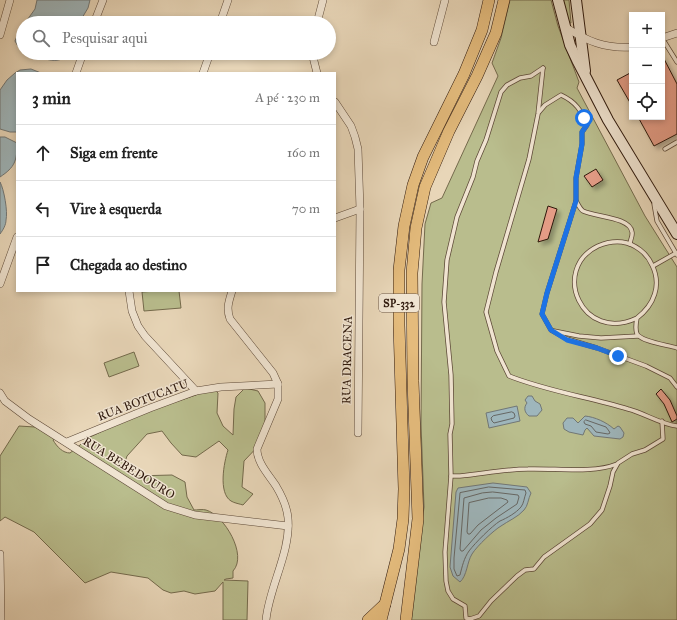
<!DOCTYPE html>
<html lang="pt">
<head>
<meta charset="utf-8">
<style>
	body { margin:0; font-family:"IM FELL Great Primer",serif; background:#f2f2f2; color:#222 }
	.controls { position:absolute; right:12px; top:12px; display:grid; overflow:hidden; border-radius:0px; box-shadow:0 2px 6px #0003 }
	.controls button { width:36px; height:36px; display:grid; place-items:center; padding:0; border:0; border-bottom:1px solid #e0e0e0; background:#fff; color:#222; font:20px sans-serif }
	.stop { position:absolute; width:12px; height:12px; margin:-9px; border:3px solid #1a73e8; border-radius:50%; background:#fff }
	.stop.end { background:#1a73e8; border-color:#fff; box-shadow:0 1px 4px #0008 }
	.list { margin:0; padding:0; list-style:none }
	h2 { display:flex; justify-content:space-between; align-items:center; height:52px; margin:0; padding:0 16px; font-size:17px }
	h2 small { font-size:13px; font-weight:400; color:#767676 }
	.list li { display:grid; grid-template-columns:26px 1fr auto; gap:12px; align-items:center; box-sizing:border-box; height:56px; padding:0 16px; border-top:1px solid #e0e0e0 }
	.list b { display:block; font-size:15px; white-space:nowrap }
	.list em { font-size:13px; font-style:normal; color:#767676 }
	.icon { flex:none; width:22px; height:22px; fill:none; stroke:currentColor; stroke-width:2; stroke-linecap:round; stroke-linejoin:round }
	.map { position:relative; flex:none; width:677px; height:620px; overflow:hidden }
	.search { position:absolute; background:#fff; box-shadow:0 2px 6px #0003; left:16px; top:16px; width:320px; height:44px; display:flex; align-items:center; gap:10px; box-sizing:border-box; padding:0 14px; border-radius:22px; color:#767676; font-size:15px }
	.panel { position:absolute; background:#fff; box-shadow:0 2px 6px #0003; left:16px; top:72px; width:320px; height:220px; border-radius:0px }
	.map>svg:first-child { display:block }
	.green { fill:#b9bd8d; stroke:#746a4c }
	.water { fill:#9eb6bc; stroke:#717776 }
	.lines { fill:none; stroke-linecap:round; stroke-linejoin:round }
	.shore { stroke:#666764; stroke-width:1 }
	.building { fill:#e49c86; stroke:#2e180c; filter:url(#shadow) }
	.service-casing { stroke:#5c4837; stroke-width:5 }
	.minor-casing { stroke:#5c4837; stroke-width:8 }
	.secondary-casing { stroke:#2e180c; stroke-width:12 }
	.primary-casing { stroke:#2e180c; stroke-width:12 }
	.service { stroke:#f0e4d1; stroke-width:3.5 }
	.minor { stroke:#f0e4d1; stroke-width:7 }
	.secondary { stroke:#f0e4d1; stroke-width:10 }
	.primary { stroke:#e4bb7c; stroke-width:11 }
	.route { stroke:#1a73e8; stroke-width:5 }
	.labels { text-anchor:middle; stroke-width:3; stroke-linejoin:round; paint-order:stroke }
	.shield { fill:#f0e4d1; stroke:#685547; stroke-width:1 }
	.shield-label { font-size:11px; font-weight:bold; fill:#2e180c }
	.street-label { font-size:12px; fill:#2e180c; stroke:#f0e4d1 }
</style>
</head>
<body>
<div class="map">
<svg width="677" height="620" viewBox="0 0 677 620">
	<defs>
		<filter id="shadow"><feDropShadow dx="3.5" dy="3.5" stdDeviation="2" flood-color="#0004"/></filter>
	</defs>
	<rect width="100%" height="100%" fill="#e8d6b8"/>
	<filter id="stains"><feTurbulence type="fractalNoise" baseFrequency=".005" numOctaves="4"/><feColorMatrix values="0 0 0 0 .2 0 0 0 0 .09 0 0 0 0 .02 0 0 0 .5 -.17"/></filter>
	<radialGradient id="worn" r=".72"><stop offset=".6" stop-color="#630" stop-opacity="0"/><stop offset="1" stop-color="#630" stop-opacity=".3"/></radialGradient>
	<!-- green -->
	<g class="green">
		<path d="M510 0H551L558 26 579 82 577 88 645 216 677 267V620H410L424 507 421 424 422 284 425 224 431 203 442 198 498 76 492 63 501 38Z"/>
		<path d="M563 0H569L571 23H568Z"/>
		<path d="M156 291H179L181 308 144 311 142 292Z"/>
		<path d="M134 352 139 366 109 377 104 363Z"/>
		<path d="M210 385 218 393 217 413 223 426 233 435 234 409 236 397 245 388 258 391 265 403V428L263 441 244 461 242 487 253 494 243 505C240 504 234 503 231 501 218 493 224 462 228 450L219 441 196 457 182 455 171 443 162 431 147 434 127 456 123 468 134 476 172 475 185 482 187 497 194 510C197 510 203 509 206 510 224 515 248 555 233 571V578L226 579 224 580 248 581 247 620H223V582L215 591 195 594 184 591 171 593 163 590 148 578 111 572 85 583 34 532 5 517 0 521V456L19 426 35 427 56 439 53 440C57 447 63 453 70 453L90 437 115 425 151 410 196 395 209 387Z"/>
	</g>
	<!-- water -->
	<g class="water">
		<path d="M37 0H90L88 8 79 23H25L35 9Z"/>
		<path d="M23 25V50L19 48 15 41 19 31Z"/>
		<path d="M30 53H72C59 65 45 60 30 53Z"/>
		<path d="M31 69 41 73H17V132H10L0 129V90L7 80 15 73 20 70Z"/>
		<path d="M0 137H5L17 143C17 161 15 167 0 177Z"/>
		<path d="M0 182C4 189 8 212 6 220 6 225 3 230 0 234Z"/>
		<path d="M528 396H532L535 401 540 404 542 410 537 416H529C525 413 523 408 527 403L525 400Z"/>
		<path d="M517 406 520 421 489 428 486 413Z"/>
		<path d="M585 416C595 417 606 422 614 429L618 426 620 427 624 433 623 437 620 439 594 436 587 428 585 430 583 435 569 432 564 429 563 423 567 418H573L578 423Z"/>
		<path d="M493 483 527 487 531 493C528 499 528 506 524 510 518 517 508 521 501 526 494 530 477 546 472 554 467 562 467 576 460 582L453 576 450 567 456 492 458 488Z"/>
	</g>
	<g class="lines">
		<!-- shore -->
		<g class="shore">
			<path d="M512 412 514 413 515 416 514 418 494 423 492 421 491 418 493 416Z"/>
			<path d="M586 420 606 427 609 431 610 433 608 434 596 432 591 426 585 424 584 422Z"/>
			<path d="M489 487 525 490 526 493C524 498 524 503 521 507 516 513 507 518 500 521 492 526 475 543 469 551 464 558 462 567 460 575L457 576 454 569V558L460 493Z"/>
			<path d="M493 492 518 495 519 497 517 504 496 518 481 530 463 551H461L460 549 464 498 482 493Z"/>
			<path d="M489 498H501L507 500 508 502 478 525 470 534H468L467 532 469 503Z"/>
		</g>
	</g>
	<!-- building -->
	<g class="building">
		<path d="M662 55 677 84V134L654 146 638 117H662Z"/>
		<path d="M632 72V106L617 80Z"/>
		<path d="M596 169 603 180 592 187 584 176Z"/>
		<path d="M548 206 557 209 548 239 538 242Z"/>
		<path d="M661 389 670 400 677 416V419L672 422 664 404 656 394Z"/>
	</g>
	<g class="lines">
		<!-- service casing -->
		<g class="service-casing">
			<g id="service">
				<path d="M662 38 677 62"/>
				<path d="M543 68 531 76 520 78 507 85 501 92 486 140 477 161 473 177 457 217 447 260 444 302 451 375 452 424 450 434 451 476 445 552 446 581 448 591 453 599 465 606 466 618 470 619 479 616 491 601 517 576 525 570 534 569 544 557 590 524 602 510 610 486 613 472 618 463 632 454 645 450 663 439 662 421"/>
				<path d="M543 68 538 114 529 159 496 272 486 312 497 351 509 376C547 391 588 397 628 409 644 413 660 424 677 426"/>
				<path d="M539 112 545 105 561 95C576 102 581 110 587 125L582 132V144L576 178V201"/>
				<path d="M665 149 677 142"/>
				<path d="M654 204 657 221 677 255"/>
				<path d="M630 244C630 240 633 236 632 232 630 217 595 217 583 211 580 209 578 204 576 201L547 293 542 314 551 330 567 339 597 348 646 366 670 378 677 387"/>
				<path d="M653 266 676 253"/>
				<path d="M637 318C582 344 550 269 598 246 605 243 614 241 622 242 635 244 647 253 652 265 662 285 654 305 637 318 636 323 635 329 637 334 642 342 668 345 677 348"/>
				<path d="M554 331 579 336 601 338 638 336"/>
				<path d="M451 476H460C482 474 505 469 528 469 556 468 592 474 617 464"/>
			</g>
		</g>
		<!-- minor casing -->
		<g class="minor-casing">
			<g id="minor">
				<path d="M94 23 103 0"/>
				<path d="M220 23 228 0"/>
				<path d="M317 23 323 0"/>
				<path d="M565 27C587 41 605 49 632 47"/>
				<path d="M0 35 10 0"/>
				<path d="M662 38 677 33"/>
				<path d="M434 42 445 0"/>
				<path d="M312 53 317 73"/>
				<path d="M76 73 83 53"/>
				<path d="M203 73 210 53"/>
				<path d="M335 102 351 126 355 137 358 149 360 209 358 433"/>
				<path d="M335 218 360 209"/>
				<path d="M0 284 17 237"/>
				<path d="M129 291 132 311 138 326 145 336 196 391"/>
				<path d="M232 291C229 301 226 308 230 319L273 373 278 384V399L257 449C257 463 269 475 276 486 282 496 287 507 288 518 291 552 269 587 266 620"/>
				<path d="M0 393 5 401 29 419 166 506 195 515 288 526"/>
				<path d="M67 442 150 408 196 391 221 387 278 384"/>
				<path d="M0 554 1 620"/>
			</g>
		</g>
		<!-- secondary casing -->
		<g class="secondary-casing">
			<g id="secondary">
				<path d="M558 0 570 45 577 60 608 120 677 234"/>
				<path d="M576 0 585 71"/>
			</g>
		</g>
		<!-- primary casing -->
		<g class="primary-casing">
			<g id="primary">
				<path d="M368 620 385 604"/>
				<path d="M381 620 399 549 403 519 404 489 399 325V270L404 226 413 185 423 157 464 74 482 30 489 0"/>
				<path d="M406 620 418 519 413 381 412 273 416 228 425 187 449 131 477 76 496 33 504 0"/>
			</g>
		</g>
		<!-- service -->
		<use href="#service" class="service"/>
		<!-- minor -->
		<use href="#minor" class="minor"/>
		<!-- secondary -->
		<use href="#secondary" class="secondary"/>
		<!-- primary -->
		<use href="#primary" class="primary"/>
	</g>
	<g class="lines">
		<!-- route -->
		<path class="route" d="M584 118 587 125 582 132V144L576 178V201L547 293 542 314 551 330 567 340 597 348 618 356"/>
	</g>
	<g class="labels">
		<!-- shield labels -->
		<rect class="shield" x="379" y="294" width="40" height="18" rx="3"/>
		<g class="shield-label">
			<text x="399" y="307">SP-332</text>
		</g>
		<!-- street labels -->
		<g class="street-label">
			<text transform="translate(347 360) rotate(-89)" y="4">RUA DRACENA</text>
			<text transform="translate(143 400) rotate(-21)" y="4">RUA BOTUCATU</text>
			<text transform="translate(129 468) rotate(32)" y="4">RUA BEBEDOURO</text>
		</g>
	</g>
	<rect width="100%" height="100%" filter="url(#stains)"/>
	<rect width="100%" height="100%" fill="url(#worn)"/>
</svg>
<div class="controls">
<button>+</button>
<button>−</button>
<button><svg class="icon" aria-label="locate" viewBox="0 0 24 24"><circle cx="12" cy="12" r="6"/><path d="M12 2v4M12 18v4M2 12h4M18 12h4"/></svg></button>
</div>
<div class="stop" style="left:584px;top:118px"></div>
<div class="stop end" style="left:618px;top:356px"></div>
<div class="search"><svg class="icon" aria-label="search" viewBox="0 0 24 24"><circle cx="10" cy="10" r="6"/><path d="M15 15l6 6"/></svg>Pesquisar aqui</div>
<section class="panel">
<h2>3 min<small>A pé · 230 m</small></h2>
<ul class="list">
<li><svg class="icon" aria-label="ahead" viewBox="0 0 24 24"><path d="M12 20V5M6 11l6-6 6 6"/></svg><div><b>Siga em frente</b></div><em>160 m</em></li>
<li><svg class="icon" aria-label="left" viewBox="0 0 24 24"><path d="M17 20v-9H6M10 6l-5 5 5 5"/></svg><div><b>Vire à esquerda</b></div><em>70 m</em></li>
<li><svg class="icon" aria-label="arrive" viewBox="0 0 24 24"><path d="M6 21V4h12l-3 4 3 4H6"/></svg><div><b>Chegada ao destino</b></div></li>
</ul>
</section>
</div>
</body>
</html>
